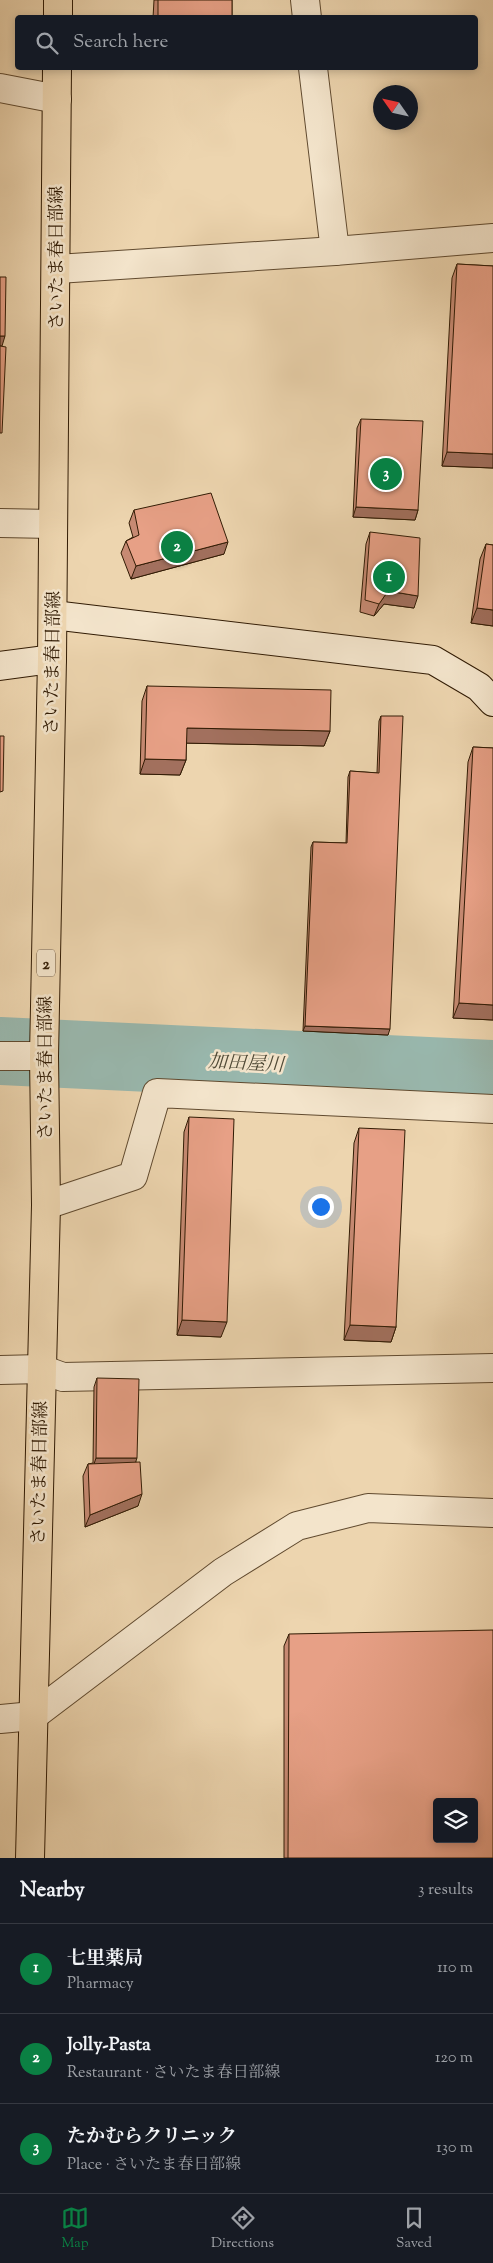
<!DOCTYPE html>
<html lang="en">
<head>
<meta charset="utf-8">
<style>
	body { margin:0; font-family:"Sorts Mill Goudy","Noto Serif JP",serif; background:#242831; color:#f1f3f6 }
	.controls { position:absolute; right:15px; bottom:15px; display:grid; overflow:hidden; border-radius:5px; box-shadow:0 2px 8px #0003 }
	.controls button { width:45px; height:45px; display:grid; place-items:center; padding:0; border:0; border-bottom:1px solid #363941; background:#171b24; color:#f1f3f6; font:25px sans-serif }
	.compass { position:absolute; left:373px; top:85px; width:45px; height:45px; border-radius:50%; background:#171b24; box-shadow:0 2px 8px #0003; rotate:304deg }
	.you { position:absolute; left:320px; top:1206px; width:18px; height:18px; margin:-12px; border:4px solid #fff; border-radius:50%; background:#1a73e8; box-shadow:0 0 0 8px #1a73e833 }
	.badge { display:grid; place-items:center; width:32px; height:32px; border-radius:50%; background:#0b8043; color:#fff; font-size:16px; font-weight:700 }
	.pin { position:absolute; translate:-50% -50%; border:2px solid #fff; box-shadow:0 1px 5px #0006 }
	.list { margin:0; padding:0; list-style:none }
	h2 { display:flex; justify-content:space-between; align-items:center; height:65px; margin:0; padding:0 20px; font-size:21px }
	h2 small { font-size:16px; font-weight:400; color:#9ea1a6 }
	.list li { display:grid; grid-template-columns:32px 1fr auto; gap:15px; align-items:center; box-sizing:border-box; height:90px; padding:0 20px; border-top:1px solid #363941 }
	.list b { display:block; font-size:19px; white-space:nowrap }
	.list p { margin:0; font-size:16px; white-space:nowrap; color:#9ea1a6 }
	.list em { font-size:16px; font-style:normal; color:#9ea1a6 }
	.icon { flex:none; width:28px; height:28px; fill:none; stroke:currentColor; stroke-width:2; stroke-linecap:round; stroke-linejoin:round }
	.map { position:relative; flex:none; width:493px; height:1858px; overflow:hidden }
	.search { position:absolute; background:#171b24; box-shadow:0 2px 8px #0003; left:15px; right:15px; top:15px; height:55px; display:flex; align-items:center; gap:12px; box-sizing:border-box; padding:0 18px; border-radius:5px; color:#9ea1a6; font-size:19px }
	.sheet { height:335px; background:#171b24 }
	nav { display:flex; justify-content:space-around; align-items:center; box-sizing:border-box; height:70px; border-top:1px solid #363941; background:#171b24; font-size:14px; color:#9ea1a6 }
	nav a { display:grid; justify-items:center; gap:2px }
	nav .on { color:#0b8043 }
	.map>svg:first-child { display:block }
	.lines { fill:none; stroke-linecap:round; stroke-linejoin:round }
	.river { stroke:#99b8ae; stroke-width:68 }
	.street-casing { stroke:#604a2f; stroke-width:30 }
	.secondary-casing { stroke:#311b04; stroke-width:30 }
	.primary-casing { stroke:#311b04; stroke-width:30 }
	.street { stroke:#f3e4cb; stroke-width:28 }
	.secondary { stroke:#f3e4cb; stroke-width:28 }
	.primary { stroke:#edd5af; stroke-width:28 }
	.wall { fill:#c78a73; stroke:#311b04 }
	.shaded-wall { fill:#a2705e; stroke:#311b04 }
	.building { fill:#e7a086; stroke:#311b04; fill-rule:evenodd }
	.labels { text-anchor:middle; stroke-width:5; stroke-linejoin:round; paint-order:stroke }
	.shield { fill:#f3e4cb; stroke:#6b5740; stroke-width:1 }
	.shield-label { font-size:16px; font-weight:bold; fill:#311b04 }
	.street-label { font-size:18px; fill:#311b04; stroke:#f3e4cb }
	.water-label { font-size:19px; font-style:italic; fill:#504a37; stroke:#f3e4cb }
</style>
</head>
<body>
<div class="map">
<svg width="493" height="1858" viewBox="0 0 493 1858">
	<rect width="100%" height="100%" fill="#edd5af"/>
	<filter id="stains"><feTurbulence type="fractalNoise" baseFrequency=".004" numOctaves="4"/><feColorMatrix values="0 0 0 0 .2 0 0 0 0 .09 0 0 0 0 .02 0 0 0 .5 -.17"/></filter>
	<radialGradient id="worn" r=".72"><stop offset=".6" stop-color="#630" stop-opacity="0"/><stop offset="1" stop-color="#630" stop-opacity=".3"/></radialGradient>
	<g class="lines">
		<!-- river -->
		<path class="river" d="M0 1051 493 1074"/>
		<!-- street casing -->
		<g class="street-casing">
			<g id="street">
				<path d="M305 0 307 18"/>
				<path d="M313 68 335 251"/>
				<path d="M0 88 57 99"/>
				<path d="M57 269 335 251 493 238"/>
				<path d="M0 523 52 524"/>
				<path d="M0 1056H44"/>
				<path d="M46 1205 133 1176 157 1093 493 1109"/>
				<path d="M0 1370 41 1369 63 1377 493 1368"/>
				<path d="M0 1719 33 1716 223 1572 297 1526 368 1508 493 1513"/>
			</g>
		</g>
		<!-- secondary casing -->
		<g class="secondary-casing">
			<g id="secondary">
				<path d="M53 615 433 660 479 687 493 702"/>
				<path d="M0 666 52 659"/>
			</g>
		</g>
		<!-- primary casing -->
		<g class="primary-casing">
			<g id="primary">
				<path d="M58 18V0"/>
				<path d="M30 1858 46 1205 44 1056 52 659 57 68"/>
			</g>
		</g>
		<!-- street -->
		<use href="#street" class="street"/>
		<!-- secondary -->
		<use href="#secondary" class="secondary"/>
		<!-- primary -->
		<use href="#primary" class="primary"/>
	</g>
	<!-- wall -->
	<g class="wall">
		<path d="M154 0H232V18H153Z"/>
		<path d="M457 264 493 266V468L442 466 452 278Z"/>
		<path d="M361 419 418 510 415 520 353 517 357 428Z"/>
		<path d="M134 510 224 554 131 579 121 553 126 541 133 537 129 523Z"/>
		<path d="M370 532 414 608 384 604 374 616 360 612 366 544Z"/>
		<path d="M486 544 493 545V626L471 623 480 559Z"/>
		<path d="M147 686 330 731 324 746 186 743V760L180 775 140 774 142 701Z"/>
		<path d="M381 716 388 1035 303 1031 311 847 313 842 346 843 348 777 350 771 377 773 379 721Z"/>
		<path d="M473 747 493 748V1020L453 1018 468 762Z"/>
		<path d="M189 1117 221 1337 177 1335 184 1132Z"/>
		<path d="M359 1128 396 1327 391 1342 344 1340 354 1143Z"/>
		<path d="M97 1378 136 1462 138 1506 85 1527 83 1476 88 1464 93 1463 94 1387Z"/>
		<path d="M289 1634 493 1858H284V1646Z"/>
	</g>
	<!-- shaded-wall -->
	<g class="shaded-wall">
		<path d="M0 336H5L2 346H0Z"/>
		<path d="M447 452 493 454V468L442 466Z"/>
		<path d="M356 507 418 510 415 520 353 517Z"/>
		<path d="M228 542 224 554 131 579 136 566Z"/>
		<path d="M388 591 418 596 414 608 384 604 374 616 379 604Z"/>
		<path d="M477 608 493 610V626L471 623Z"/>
		<path d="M187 728 330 731 324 746 181 743Z"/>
		<path d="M145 759 186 760 180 775 140 774Z"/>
		<path d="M459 1003 493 1005V1020L453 1018Z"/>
		<path d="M305 1026 390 1029 388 1035 303 1031Z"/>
		<path d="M182 1320 227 1322 221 1337 177 1335Z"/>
		<path d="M350 1325 396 1327 391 1342 344 1340Z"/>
		<path d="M96 1458H137L134 1467H93Z"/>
		<path d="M142 1494 138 1506 85 1527 90 1515Z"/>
	</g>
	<!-- building -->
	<g class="building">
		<rect x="158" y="0" width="74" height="18"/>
		<path d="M457 264 493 266V454L447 452Z"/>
		<path d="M0 277H6L5 336H0Z"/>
		<path d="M0 346 6 347 2 433H0Z"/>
		<path d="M361 419 423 421 418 510 356 507Z"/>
		<path d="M211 493 228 542 136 566 126 541 139 535 134 510Z"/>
		<path d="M370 532 420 538 418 596 388 591 379 604 365 600Z"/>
		<path d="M486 544 493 545V610L477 608Z"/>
		<path d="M147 686 331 690 330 731 187 728 186 760 145 759Z"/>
		<path d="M381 716H403L390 1029 305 1026 313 842 347 843 350 771 379 773Z"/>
		<path d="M0 736H4L3 791 0 792Z"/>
		<path d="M473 747 493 748V1005L459 1003Z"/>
		<path d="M189 1117 234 1119 227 1322 182 1320Z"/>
		<path d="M359 1128 405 1130 396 1327 350 1325Z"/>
		<path d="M97 1378 139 1379 137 1458H96Z"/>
		<path d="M140 1462 142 1494 90 1515 88 1464Z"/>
		<path d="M493 1630V1858H288L289 1634ZM437 1802H474V1839H437Z"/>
	</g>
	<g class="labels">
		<!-- shield labels -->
		<rect class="shield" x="37" y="949.5" width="18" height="27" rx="4"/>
		<g class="shield-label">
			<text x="46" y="969">2</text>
		</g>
		<!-- street labels -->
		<g class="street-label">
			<text transform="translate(56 258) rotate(-90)" y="6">さいたま春日部線</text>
			<text transform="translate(52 663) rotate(-89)" y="6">さいたま春日部線</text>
			<text transform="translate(45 1068) rotate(-90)" y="6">さいたま春日部線</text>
			<text transform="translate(39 1473) rotate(-89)" y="6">さいたま春日部線</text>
		</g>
		<!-- water labels -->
		<g class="water-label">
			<text transform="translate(246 1062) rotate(3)" y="7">加田屋川</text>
		</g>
	</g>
	<rect width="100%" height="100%" filter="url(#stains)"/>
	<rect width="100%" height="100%" fill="url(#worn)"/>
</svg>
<div class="controls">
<button><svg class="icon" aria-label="layers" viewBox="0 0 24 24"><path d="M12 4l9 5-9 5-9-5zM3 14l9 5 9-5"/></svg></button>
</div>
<svg class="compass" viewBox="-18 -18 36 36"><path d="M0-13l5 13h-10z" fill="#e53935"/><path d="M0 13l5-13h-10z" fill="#9ea1a6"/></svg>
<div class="you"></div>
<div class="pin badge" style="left:389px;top:577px">1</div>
<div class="pin badge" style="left:177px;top:547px">2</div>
<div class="pin badge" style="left:386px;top:474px">3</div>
<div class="search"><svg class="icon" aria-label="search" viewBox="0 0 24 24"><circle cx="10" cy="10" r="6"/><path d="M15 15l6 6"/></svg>Search here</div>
</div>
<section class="sheet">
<h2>Nearby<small>3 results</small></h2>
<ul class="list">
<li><span class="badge">1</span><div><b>七里薬局</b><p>Pharmacy</p></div><em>110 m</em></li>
<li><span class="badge">2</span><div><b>Jolly-Pasta</b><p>Restaurant · さいたま春日部線</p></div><em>120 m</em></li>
<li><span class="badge">3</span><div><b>たかむらクリニック</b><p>Place · さいたま春日部線</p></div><em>130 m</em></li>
</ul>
</section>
<nav>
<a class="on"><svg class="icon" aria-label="map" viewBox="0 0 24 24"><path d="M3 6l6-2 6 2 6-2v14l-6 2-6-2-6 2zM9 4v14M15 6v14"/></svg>Map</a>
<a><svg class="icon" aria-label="directions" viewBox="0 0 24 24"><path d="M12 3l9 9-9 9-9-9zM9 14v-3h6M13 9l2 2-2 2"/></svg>Directions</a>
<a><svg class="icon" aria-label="saved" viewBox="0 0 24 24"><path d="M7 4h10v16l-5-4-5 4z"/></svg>Saved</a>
</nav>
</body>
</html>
